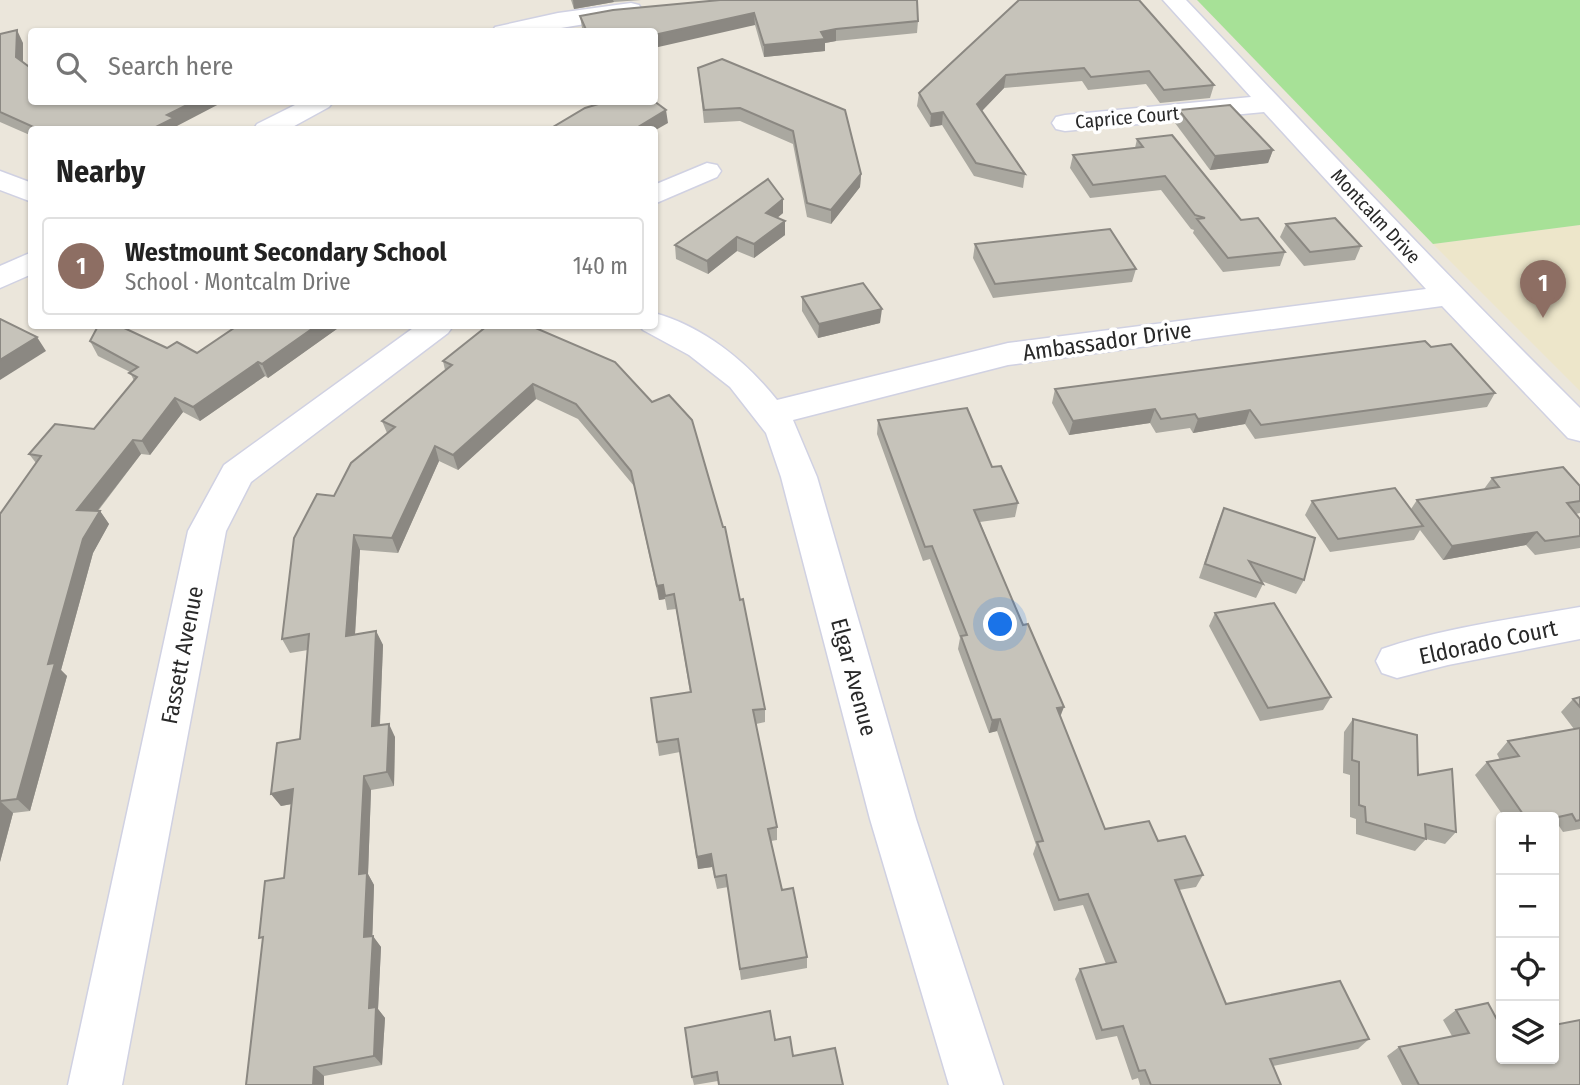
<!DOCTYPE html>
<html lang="en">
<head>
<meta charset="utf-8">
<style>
	body { margin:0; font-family:"Fira Sans Condensed",sans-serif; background:#f6f6f6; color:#222 }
	.controls { position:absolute; right:21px; bottom:21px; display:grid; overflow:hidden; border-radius:7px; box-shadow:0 2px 5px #0004 }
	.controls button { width:63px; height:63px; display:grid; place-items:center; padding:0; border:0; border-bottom:2px solid #e0e0e0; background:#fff; color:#222; font:35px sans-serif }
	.you { position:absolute; left:1001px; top:625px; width:24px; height:24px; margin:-18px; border:5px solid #fff; border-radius:50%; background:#1a73e8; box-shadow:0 0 0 10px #1a73e833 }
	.badge { display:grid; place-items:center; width:46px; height:46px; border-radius:50%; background:#0b8043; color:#fff; font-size:23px; font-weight:700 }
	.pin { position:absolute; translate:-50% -58px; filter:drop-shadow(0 2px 4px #0008) }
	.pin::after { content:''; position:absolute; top:37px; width:24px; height:21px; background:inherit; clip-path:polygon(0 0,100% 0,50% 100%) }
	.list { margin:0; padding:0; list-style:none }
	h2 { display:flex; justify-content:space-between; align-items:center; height:91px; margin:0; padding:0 28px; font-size:30px }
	h2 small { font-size:23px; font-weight:400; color:#767676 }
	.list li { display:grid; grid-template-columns:46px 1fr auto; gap:21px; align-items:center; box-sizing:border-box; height:98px; margin:0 14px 14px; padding:0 14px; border:2px solid #e0e0e0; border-radius:7px }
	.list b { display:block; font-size:26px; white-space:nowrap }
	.list p { margin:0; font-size:23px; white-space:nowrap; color:#767676 }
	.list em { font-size:23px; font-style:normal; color:#767676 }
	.icon { flex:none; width:38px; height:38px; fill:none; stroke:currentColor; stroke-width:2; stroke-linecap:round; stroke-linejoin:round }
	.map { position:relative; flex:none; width:1580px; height:1085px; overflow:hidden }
	.search { position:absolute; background:#fff; box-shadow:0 2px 5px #0004; left:28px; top:28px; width:630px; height:77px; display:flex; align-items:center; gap:18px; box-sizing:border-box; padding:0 24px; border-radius:7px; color:#767676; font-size:26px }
	.panel { position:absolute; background:#fff; box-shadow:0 2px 5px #0004; left:28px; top:126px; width:630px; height:203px; border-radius:7px }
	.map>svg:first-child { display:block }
	.education { fill:#ede6ca }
	.green { fill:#a7e197 }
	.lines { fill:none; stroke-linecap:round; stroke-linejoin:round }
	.minor-casing { stroke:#d0d1e2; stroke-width:3 }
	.minor { fill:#fff; fill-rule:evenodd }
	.wall { fill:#aaa8a0 }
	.shaded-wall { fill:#8b8882 }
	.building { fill:#c6c3ba; stroke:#8b8882; stroke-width:2 }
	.labels { text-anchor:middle; stroke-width:7; stroke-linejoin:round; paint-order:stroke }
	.far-street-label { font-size:19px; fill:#292929; stroke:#fff }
	.street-label { font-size:23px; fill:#292929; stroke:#fff }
</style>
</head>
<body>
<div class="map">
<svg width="1580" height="1085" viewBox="0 0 1580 1085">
	<rect width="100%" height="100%" fill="#ebe6db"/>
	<!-- education -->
	<path class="education" d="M1580 225V391L1433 244Z"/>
	<!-- green -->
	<path class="green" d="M1197 0H1580V225L1433 244Z"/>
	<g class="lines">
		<!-- minor casing -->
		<g class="minor-casing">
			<g id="minor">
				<path d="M1163 0H1186C1316 137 1445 274 1580 408V441L1568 438 1442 306 1008 365 793 420 817 477 916 819 1003 1085H949L870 819 781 477 766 433 730 387 689 355 643 330 640 326H654V313C703 326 747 362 777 400L1008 343 1426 289 1264 112 1065 131 1056 129 1052 123 1056 117 1065 115 1251 97Z"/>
				<path d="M631 3 639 5 642 10 639 15 537 32H492L495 27 558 13Z"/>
				<path d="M301 102H333L329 107 287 130H253L257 124Z"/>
				<path d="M707 163 717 165 721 171 717 177 654 204V185Z"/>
				<path d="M0 171 32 183V202L0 190Z"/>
				<path d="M32 252V274L0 288V266Z"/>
				<path d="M416 326H453L448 333 251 482 226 531 122 1085H68L188 531 224 465Z"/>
				<path d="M1580 607V639L1448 665 1397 678 1382 673 1376 661 1382 649C1446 627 1514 619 1580 607Z"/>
			</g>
		</g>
		<!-- minor -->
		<use href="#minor" class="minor"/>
	</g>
	<!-- wall -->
	<g class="wall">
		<path d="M571 0H641L614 2 574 9Z"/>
		<path d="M720 0 918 21 917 33 836 41 825 43V51L764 57 755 25 654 32H584L582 28 580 16Z"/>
		<path d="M1019 0 1214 85 1210 98 1160 103 1146 84 1088 90 1082 81 1004 88 982 111 1025 174 1023 188 974 176 942 125 930 127 917 106 919 93Z"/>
		<path d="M0 34 23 43V62L32 102 177 126 179 130H32V136L0 122Z"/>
		<path d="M698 68 861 174 860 187 831 224 807 217 793 144 740 121 704 123Z"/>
		<path d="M1179 110 1273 150 1268 163 1210 170 1175 123Z"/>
		<path d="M1137 139 1241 220 1285 252 1280 266 1223 272 1193 233 1194 230 1191 229 1161 190 1090 198 1070 168 1073 155 1135 148Z"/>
		<path d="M783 199V213L777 218 785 235 754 258 737 251 708 274 676 259 675 245Z"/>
		<path d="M1286 224 1361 246 1355 260 1304 266 1280 237Z"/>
		<path d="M975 244 1136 269 1132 282 993 298 973 258Z"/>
		<path d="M802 297 880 323 818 338 802 311Z"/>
		<path d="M341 326 268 378 265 376 200 421 183 412 150 455 141 454 98 511H100L109 524 93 553 61 670 67 676 44 760 30 811 13 813 0 862V514L36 463 29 454 94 429 134 381 130 372 98 356 90 341 167 348 197 353Z"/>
		<path d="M531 326 740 600 765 709V722L756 724 777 827V840L771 841 782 890 807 957V968L741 980 728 887 717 889 712 867 698 869 680 752 659 756 651 698 690 692 676 609 667 610 665 599 659 600 634 486 578 419 536 399 458 470 439 461 398 553 360 550 355 635 376 631 383 645 380 725 395 737 394 786 371 790 368 874 374 885 372 936 381 947 378 1009 385 1018 382 1065 324 1076V1085H246L284 878 292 804 281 806 271 794 300 739 308 650 290 653 282 639 334 496 387 433 382 421 445 370 443 361Z"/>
		<path d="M1431 347 1495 393 1487 407 1255 439 1245 424 1193 433 1190 428 1156 433 1150 423 1069 435 1052 403 1055 389Z"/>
		<path d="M878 420 992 467 1018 503 1015 517 980 522 1060 716 1105 829 1158 841 1203 875 1196 887 1179 890 1226 1004 1369 1039 1358 1049 1273 1066 1281 1085H1140L1138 1078 1132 1080 1117 1036 1096 1040 1075 979 1080 969 1106 964 1083 905 1054 911 1033 854 1036 845 997 731 989 733 958 649 960 638 930 559 923 561 877 434Z"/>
		<path d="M1492 478 1580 486V513L1576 514 1580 519V548L1535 555 1526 545 1443 560 1420 530 1414 540 1330 552 1305 515 1312 501 1411 509 1417 500 1484 489Z"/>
		<path d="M1224 508 1304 580 1296 594 1261 581 1263 584 1256 598 1199 578 1218 522Z"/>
		<path d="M1215 613 1331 697 1323 710 1260 721 1209 626Z"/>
		<path d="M1580 697V829L1563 832 1559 826 1554 827V817H1504L1475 775 1487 762 1500 760 1497 754 1508 741 1574 729 1561 712 1573 699Z"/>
		<path d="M1353 719 1418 775 1456 832 1445 844 1426 839 1415 851 1356 834V819L1350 817V775L1343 773 1344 732Z"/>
		<path d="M1456 1010 1501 1059 1580 1085H1402L1387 1056 1399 1047 1452 1036 1443 1020Z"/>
		<path d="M775 1040 793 1056 718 1081 694 1085 692 1077Z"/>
	</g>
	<!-- shaded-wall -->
	<g class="shaded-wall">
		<path d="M573 0H613L614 2 574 9Z"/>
		<path d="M754 13 755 25 654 48V35Z"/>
		<path d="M836 29V41L825 43V51L764 57V45Z"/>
		<path d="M17 30 23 43V70L16 57Z"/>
		<path d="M1006 75 1004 88 976 117 977 104Z"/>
		<path d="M193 102H223L177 126 179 130H150L167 115Z"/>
		<path d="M666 110 668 123 654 131V130H633Z"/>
		<path d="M943 112 942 125 930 127 931 114Z"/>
		<path d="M1273 150 1268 163 1210 170 1215 156Z"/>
		<path d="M861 174 860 187 831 224V210Z"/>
		<path d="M783 199V213L766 227V213Z"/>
		<path d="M785 221V235L754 258V244Z"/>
		<path d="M737 237V251L708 274 707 261Z"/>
		<path d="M882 309 880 323 818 338 819 324Z"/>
		<path d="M316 326H341L268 378 262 364Z"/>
		<path d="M37 337 46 351 0 380V360Z"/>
		<path d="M258 362 265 376 200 421 193 407Z"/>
		<path d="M533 384 536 399 458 470 453 455Z"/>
		<path d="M175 398 183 412 150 455 142 441Z"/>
		<path d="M1155 409 1150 423 1069 435 1073 421Z"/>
		<path d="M1250 410 1245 424 1193 433 1198 419Z"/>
		<path d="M133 440 141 454 87 524 77 510Z"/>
		<path d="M435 446 439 461 398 553 392 538Z"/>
		<path d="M100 511 109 524 93 553 61 670 67 676 30 811 17 799 48 664 83 539Z"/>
		<path d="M1537 532 1526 545 1443 560 1452 546Z"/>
		<path d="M354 535 360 550 354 650 346 636Z"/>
		<path d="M663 585 665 599 659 600 657 586Z"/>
		<path d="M376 631 383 645 379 740 372 726Z"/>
		<path d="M1064 707 1059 720 1057 708Z"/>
		<path d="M1000 719 997 731 989 733 992 720Z"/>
		<path d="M389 724 395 737 394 786 387 772Z"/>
		<path d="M364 776 371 790 368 874 374 885 372 949 364 937 359 874Z"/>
		<path d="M293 789 302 802 281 806 271 794Z"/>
		<path d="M0 801 13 813 0 862Z"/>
		<path d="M711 854 712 867 698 869 697 857Z"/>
		<path d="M373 936 381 947 378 1009 385 1018 382 1065 374 1056 369 1008Z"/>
		<path d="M314 1067 324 1076V1085H313Z"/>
	</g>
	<!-- building -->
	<g class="building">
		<path d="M720 0H917L918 21 836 29 821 32 825 39 764 45 754 13 654 35V32H587L580 16 613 10Z"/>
		<path d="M1019 0H1139L1214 85 1164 90 1149 71 1091 77 1084 68 1006 75 977 104 1025 174 976 163 943 112 931 114 919 93Z"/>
		<path d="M17 30 16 57 32 69V102H111L118 104 124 102H193L167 115 174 118 150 130H40L0 112V34Z"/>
		<path d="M722 59 845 110 861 174 831 210 807 203 793 131 740 108 704 110 698 68Z"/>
		<path d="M654 101 666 110 633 130H548L585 108 605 102Z"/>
		<path d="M1230 105 1273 150 1215 156 1179 110Z"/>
		<path d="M1172 135 1241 220 1258 218 1285 252 1228 258 1197 219 1205 218 1195 215 1165 176 1093 185 1073 155 1143 147 1137 139Z"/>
		<path d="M768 179 783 199 766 213 785 221 754 244 737 237 707 261 675 245Z"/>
		<path d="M1335 218 1361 246 1310 252 1286 224Z"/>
		<path d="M1110 229 1136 269 995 284 975 244Z"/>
		<path d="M863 283 882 309 819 324 802 297Z"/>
		<path d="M0 319 37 337 0 360Z"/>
		<path d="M98 326H120L167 348 177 342 197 353 237 326H316L262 364 258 362 193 407 175 398 142 441 133 440 77 510 100 511 83 539 48 664 55 663 17 799 0 801V514L41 456 29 454 55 424 94 429 137 377 129 373 138 367 90 341Z"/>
		<path d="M487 326H531L615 362 652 402 669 395 692 420 723 527H725L740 600 743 599 765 709 753 710 777 827 768 829 782 890 793 888 807 957 740 969 726 875 715 877 711 854 697 857 678 739 657 742 651 698 691 692 674 594 665 596 663 585 657 586 631 471 576 404 533 384 453 455 435 446 392 538 354 535 346 636 376 631 372 726 389 724 387 772 364 776 359 874 367 873 364 937 373 936 369 1008 376 1007 374 1056 314 1067 313 1085H246L263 937 259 938 265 881 284 878 293 789 271 794 277 743 300 739 309 634 282 639 294 538 317 494 334 496 351 463 395 427 382 421 452 365 443 361Z"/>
		<path d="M1425 341 1431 347 1451 344 1495 393 1261 425 1250 410 1198 419 1195 414 1161 419 1155 409 1073 421 1055 389Z"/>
		<path d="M967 408 992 467 1001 466 1018 503 974 510 1023 625 1028 624 1064 707 1057 708 1105 829 1149 821 1158 841 1185 836 1203 875 1175 880 1226 1004 1340 981 1369 1039 1270 1059 1281 1085H1151L1145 1070 1139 1071 1123 1026 1102 1030 1080 969 1116 962 1088 894 1059 900 1037 842 1043 841 1000 719 992 720 961 636 967 635 932 546 925 547 878 420Z"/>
		<path d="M1563 467 1580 486V501L1567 503 1580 519V536L1545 541 1537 532 1452 546 1417 500 1499 487 1492 478Z"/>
		<path d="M1395 488 1423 526 1338 539 1312 501Z"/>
		<path d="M1224 508 1315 538 1304 580 1249 561 1263 584 1205 564Z"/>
		<path d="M1274 603 1331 697 1268 708 1215 613Z"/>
		<path d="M1580 697V707L1573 699Z"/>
		<path d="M1353 719 1417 735 1418 775 1452 769 1456 832 1425 824 1426 839 1366 822 1365 807 1359 805V762L1352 760Z"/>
		<path d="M1580 728V820L1576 821 1572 814 1554 818 1525 817 1487 762 1519 756 1508 741Z"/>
		<path d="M1488 1003 1501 1027V1059H1554V1025L1580 1020V1085H1419L1399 1047 1469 1033 1456 1010Z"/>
		<path d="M770 1011 775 1040 790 1037 793 1056 835 1048 843 1085H719L717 1072 692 1077 685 1028Z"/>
	</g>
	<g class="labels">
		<!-- far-street labels -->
		<g class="far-street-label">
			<text transform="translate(1127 117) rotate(-5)" y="7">Caprice Court</text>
			<text transform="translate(1376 216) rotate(47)" y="7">Montcalm Drive</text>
		</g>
		<!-- street labels -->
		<g class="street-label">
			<text transform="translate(1107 341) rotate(-8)" y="8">Ambassador Drive</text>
			<text transform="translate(1488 642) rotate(-12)" y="8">Eldorado Court</text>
			<text transform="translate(182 655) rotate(-79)" y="8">Fassett Avenue</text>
			<text transform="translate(854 677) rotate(75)" y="8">Elgar Avenue</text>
		</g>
	</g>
</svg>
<div class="controls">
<button>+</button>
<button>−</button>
<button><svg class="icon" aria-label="locate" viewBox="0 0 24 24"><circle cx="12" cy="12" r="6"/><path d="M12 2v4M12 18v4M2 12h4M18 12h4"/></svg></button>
<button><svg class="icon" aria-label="layers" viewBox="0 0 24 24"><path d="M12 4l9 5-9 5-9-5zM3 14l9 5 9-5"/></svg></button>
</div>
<div class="you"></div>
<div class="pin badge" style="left:1543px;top:318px;background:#8d6e63">1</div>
<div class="search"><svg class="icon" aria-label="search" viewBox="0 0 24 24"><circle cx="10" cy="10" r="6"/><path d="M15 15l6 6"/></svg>Search here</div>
<section class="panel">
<h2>Nearby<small></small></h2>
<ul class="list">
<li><span class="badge" style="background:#8d6e63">1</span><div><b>Westmount Secondary School</b><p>School · Montcalm Drive</p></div><em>140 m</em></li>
</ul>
</section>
</div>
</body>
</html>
